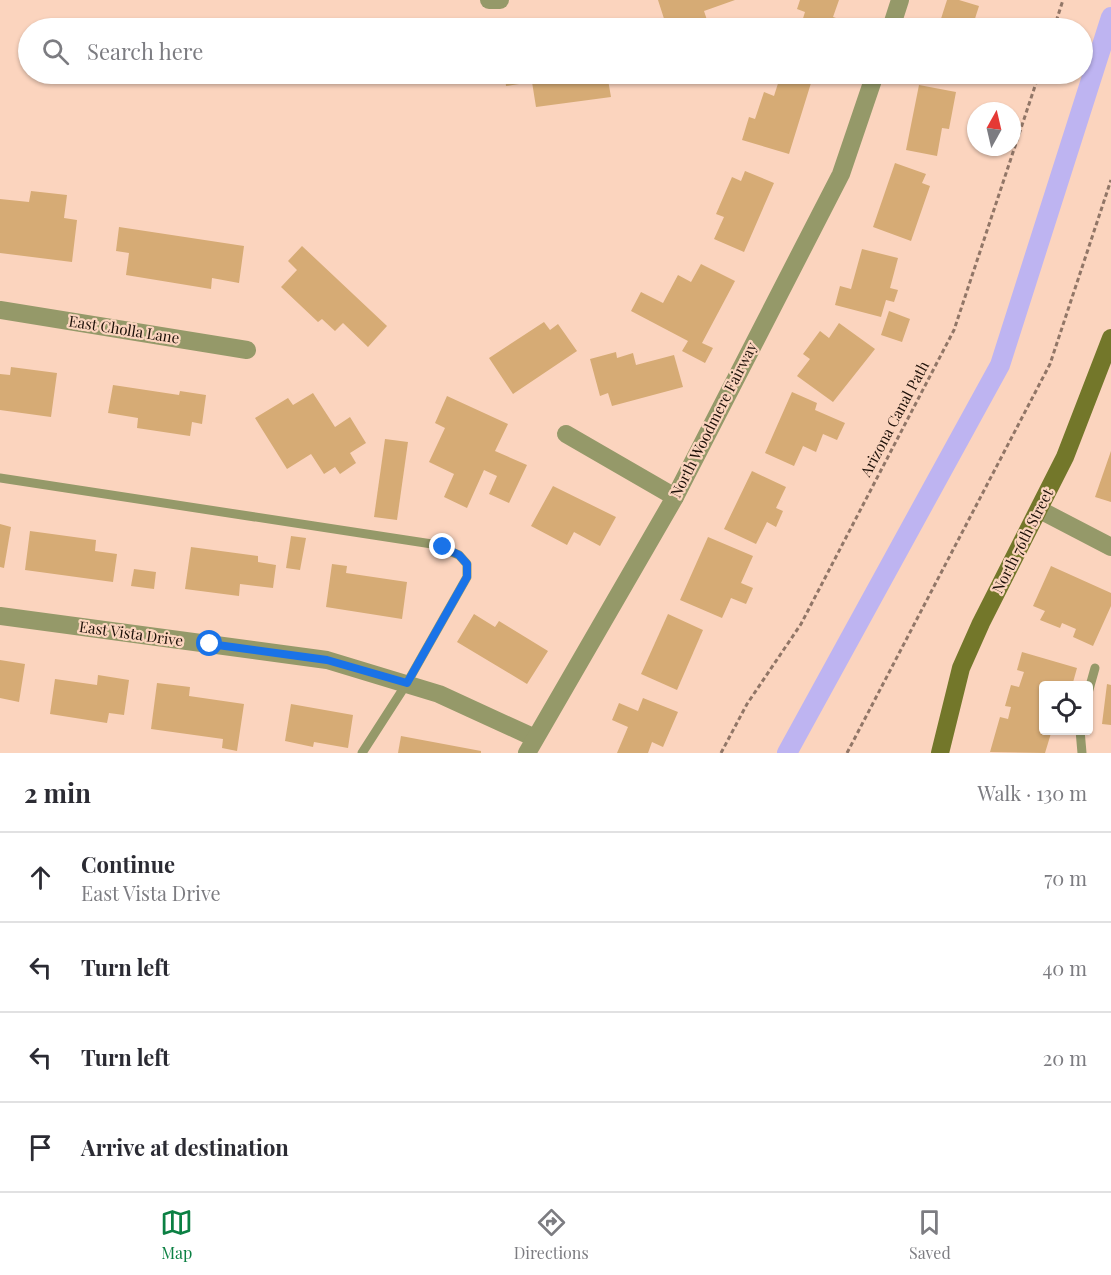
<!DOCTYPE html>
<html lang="en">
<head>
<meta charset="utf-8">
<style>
	body { margin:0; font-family:"Playfair Display",serif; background:#f7f7f7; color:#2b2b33 }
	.controls { position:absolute; right:18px; bottom:18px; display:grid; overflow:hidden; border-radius:6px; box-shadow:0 2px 4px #0004 }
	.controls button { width:54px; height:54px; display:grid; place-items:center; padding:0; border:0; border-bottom:2px solid #e1e1e2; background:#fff; color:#2b2b33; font:30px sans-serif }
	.compass { position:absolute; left:967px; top:102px; width:54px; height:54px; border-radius:50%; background:#fff; box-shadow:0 2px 4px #0004; rotate:8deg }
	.stop { position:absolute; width:18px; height:18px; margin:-14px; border:4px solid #1a73e8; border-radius:50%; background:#fff }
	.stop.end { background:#1a73e8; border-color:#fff; box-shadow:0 2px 6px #0008 }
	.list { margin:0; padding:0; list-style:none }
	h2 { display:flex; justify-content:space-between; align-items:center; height:78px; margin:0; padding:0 24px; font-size:26px }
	h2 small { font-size:20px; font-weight:400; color:#7c7c81 }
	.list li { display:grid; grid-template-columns:39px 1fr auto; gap:18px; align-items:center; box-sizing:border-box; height:90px; padding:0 24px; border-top:2px solid #e1e1e2 }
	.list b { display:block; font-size:22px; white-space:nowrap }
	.list p { margin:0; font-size:20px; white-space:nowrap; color:#7c7c81 }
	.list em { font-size:20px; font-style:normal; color:#7c7c81 }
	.icon { flex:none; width:33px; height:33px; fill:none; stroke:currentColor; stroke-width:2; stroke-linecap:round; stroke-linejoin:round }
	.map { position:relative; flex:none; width:1111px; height:753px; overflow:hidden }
	.search { position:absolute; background:#fff; box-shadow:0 2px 4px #0004; left:18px; right:18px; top:18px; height:66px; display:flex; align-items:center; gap:15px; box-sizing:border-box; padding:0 21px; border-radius:33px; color:#7c7c81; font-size:22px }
	.sheet { height:438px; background:#fff }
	nav { display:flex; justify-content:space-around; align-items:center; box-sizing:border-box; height:84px; border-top:2px solid #e1e1e2; background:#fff; font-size:16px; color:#7c7c81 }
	nav a { display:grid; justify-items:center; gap:3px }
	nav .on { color:#0b8043 }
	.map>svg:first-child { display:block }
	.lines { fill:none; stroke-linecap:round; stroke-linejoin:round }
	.canal { stroke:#beb4f1; stroke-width:20 }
	.building { fill:#d6ab75 }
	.path { stroke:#917667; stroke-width:3; stroke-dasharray:4.5 3; stroke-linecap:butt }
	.lane { stroke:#959969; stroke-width:9 }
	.street { stroke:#959969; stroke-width:18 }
	.secondary { stroke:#73772a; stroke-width:18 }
	.route { stroke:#1a73e8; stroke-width:8 }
	.labels { text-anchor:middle; stroke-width:4.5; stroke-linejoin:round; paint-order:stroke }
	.street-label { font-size:15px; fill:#1d1008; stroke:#fbd4be }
</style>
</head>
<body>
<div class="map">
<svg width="1111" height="753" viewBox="0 0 1111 753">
	<rect width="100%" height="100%" fill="#fbd4be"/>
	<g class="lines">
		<!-- canal -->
		<path class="canal" d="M787 753 1000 365 1111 17"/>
	</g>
	<!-- building -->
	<g class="building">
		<path d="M658 0H735L704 11 708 23 689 28H667Z"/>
		<path d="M800 0H839L833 17 845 21 842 28H800L805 12 797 9Z"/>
		<path d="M947 0H959L979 6 972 28H938Z"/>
		<path d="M505 74H607L611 97 536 107 532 82 506 86Z"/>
		<path d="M781 74 811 83 789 154 742 140 749 117 755 119 764 92 774 96Z"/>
		<path d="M919 85 956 92 949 129 942 128 937 156 906 150Z"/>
		<path d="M895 163 926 174 922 183 930 186 911 241 873 227Z"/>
		<path d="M745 171 774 183 744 252 714 239 724 217 716 214 732 177 741 181Z"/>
		<path d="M31 191 67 195 64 218 77 220 72 262 0 253V199L29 202Z"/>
		<path d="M119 227 244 246 239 283 212 278 211 289 126 275 129 253 116 251Z"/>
		<path d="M302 246 387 326 368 347 343 323 335 331 322 319 318 322 281 287 297 270 288 261Z"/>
		<path d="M862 249 898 258 890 288 898 290 894 302 886 300 881 317 835 305 840 286 851 289Z"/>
		<path d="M701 264 735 281 702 343 713 348 705 363 682 351 688 341 631 311 641 292 663 303 678 275 691 282Z"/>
		<path d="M889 311 910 319 902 342 881 335Z"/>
		<path d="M544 322 550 330 558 324 577 351 513 394 489 358Z"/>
		<path d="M839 323 875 349 833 402 797 376 810 359 803 354 820 331 829 338Z"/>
		<path d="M616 352 617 358 633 353 636 365 674 355 683 387 612 406 608 393 600 396 590 359Z"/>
		<path d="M11 367 57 373 51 417 0 410V374L10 375Z"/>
		<path d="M113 385 179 395 180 391 206 395 202 424 192 422 190 436 137 428 138 418 108 413Z"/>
		<path d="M792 392 817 403 815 410 845 423 837 440 823 434 816 452 803 446 794 466 765 453Z"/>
		<path d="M313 393 335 427 350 417 366 443 350 453 356 463 340 474 335 467 324 474 311 454 287 469 255 418 288 398 293 405Z"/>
		<path d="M447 396 508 424 495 451 527 465 509 503 489 494 497 476 484 470 467 508 444 497 454 474 429 462 445 428 435 423Z"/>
		<path d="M385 439 408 442 397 520 374 517Z"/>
		<path d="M1111 451V502L1095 497Z"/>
		<path d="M752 471 786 487 776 508 783 511 776 527 767 522 756 544 724 529Z"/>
		<path d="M553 486 616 517 600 546 574 532 567 545 531 526Z"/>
		<path d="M0 524 11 527 4 568 0 567Z"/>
		<path d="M30 531 96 540 95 551 117 554 113 582 25 570Z"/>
		<path d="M291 536 306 538 300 570 286 568Z"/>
		<path d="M708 537 753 556 741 583 753 588 746 604 731 598 722 618 680 600Z"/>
		<path d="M191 547 258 556V562L276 565 273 588 240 584 239 596 185 589Z"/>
		<path d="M332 564 347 566 346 573 407 582 402 619 326 607Z"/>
		<path d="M1051 566 1111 593V606L1093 646 1073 637 1076 629 1062 623 1060 628 1040 620 1045 611 1033 606Z"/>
		<path d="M134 569 156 572 154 589 131 586Z"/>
		<path d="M474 614 495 627 499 621 548 651 527 684 457 642Z"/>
		<path d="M668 614 703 630 677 690 641 674Z"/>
		<path d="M1022 652 1077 668 1072 686H1044V730H1052L1045 753 990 752 1000 717 1008 719 1011 707 1005 706 1011 685 1019 687 1024 672 1017 670Z"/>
		<path d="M0 660 25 664 19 702 0 698Z"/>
		<path d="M98 675 129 680 124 715 109 713 107 723 50 714 55 679 97 685Z"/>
		<path d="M157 683 190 687 189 696 244 704 237 751 222 748 223 739 151 729Z"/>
		<path d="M1107 684 1111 685V725L1102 724Z"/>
		<path d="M643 698 678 712 663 747 652 742 648 753H617L628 727 612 720 619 703 638 711Z"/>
		<path d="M291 704 353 715 348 748 314 742 313 747 285 741Z"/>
		<path d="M401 736 481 751V753H398Z"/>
	</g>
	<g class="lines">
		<!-- path -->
		<g class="path">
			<path d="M1054 28 1063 0"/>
			<path d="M721 753 747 704 801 624 954 330 1039 74"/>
			<path d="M847 753 1050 364 1111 180"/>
		</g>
		<!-- lane -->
		<g class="lane">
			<path d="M0 478 432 544 459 555 467 564V577L407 683 362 753"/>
			<path d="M1088 693 1095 668"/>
			<path d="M1080 730 1082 753"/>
		</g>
		<!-- street -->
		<g class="street">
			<path d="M489 0H500"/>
			<path d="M891 28 900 0"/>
			<path d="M0 310 247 350"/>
			<path d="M566 434 675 497"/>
			<path d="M1040 510 1111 547"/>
			<path d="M0 616 327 660 439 694 535 738"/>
			<path d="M527 753 675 497 841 174 875 74"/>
		</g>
		<!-- secondary -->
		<path class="secondary" d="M940 753 961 668 981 623 1065 457 1111 338"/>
	</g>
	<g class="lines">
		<!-- route -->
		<path class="route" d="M210 644 327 660 407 683 467 577V564L459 555 443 547"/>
	</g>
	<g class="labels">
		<!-- street labels -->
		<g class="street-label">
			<text transform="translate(124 330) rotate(9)" y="5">East Cholla Lane</text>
			<text transform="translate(895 419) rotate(-62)" y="5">Arizona Canal Path</text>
			<text transform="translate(714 420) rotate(-63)" y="5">North Woodmere Fairway</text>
			<text transform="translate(1023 541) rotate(-63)" y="5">North 76th Street</text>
			<text transform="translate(131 634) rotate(8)" y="5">East Vista Drive</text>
		</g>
	</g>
</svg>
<div class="controls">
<button><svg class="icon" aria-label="locate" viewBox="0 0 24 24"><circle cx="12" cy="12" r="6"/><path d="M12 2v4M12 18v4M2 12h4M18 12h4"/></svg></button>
</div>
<svg class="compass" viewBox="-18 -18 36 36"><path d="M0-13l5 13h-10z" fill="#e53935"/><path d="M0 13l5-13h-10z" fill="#7c7c81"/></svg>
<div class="stop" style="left:210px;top:644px"></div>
<div class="stop end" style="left:443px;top:547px"></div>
<div class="search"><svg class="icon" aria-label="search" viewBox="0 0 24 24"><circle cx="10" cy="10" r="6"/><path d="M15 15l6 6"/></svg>Search here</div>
</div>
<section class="sheet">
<h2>2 min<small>Walk · 130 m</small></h2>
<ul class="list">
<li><svg class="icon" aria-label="ahead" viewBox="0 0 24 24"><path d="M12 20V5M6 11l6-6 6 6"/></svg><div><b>Continue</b><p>East Vista Drive</p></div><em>70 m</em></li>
<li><svg class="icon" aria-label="left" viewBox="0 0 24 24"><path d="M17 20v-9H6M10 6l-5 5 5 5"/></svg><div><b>Turn left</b></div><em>40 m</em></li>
<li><svg class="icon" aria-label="left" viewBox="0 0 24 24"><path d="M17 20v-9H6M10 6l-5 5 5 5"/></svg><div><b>Turn left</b></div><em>20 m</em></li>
<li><svg class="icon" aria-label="arrive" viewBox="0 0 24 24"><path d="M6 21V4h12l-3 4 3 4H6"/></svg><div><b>Arrive at destination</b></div></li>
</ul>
</section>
<nav>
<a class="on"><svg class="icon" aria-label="map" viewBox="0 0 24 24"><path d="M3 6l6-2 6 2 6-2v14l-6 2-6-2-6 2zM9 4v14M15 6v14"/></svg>Map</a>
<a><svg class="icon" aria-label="directions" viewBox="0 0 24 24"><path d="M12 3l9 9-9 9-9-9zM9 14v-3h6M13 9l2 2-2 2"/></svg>Directions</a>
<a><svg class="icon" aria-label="saved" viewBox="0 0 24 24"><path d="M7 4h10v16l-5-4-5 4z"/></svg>Saved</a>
</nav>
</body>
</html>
